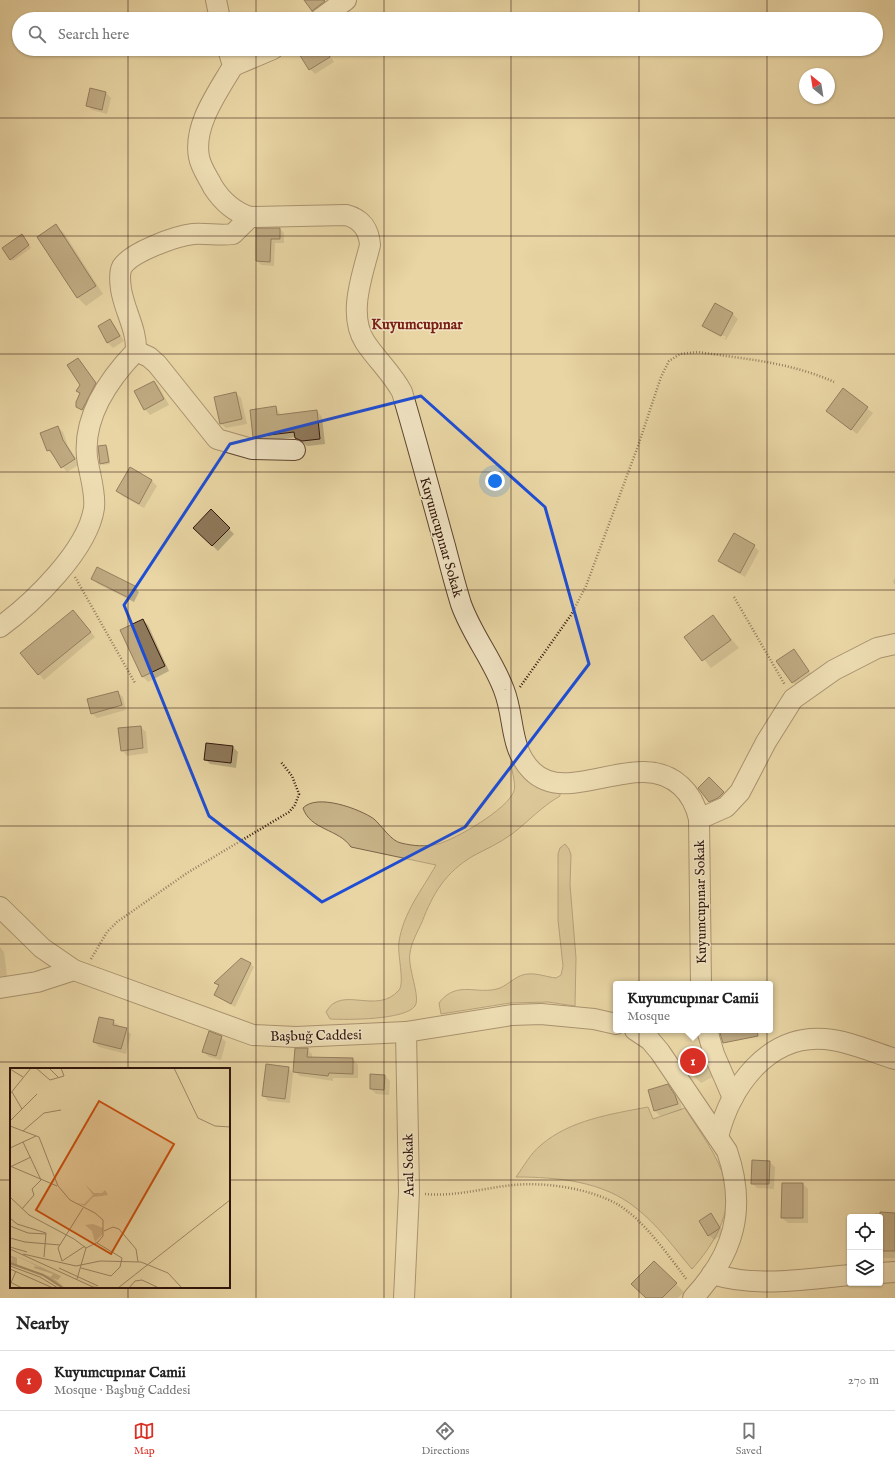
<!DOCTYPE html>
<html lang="en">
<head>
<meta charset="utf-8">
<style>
	body { margin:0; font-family:"IM FELL English",serif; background:#f2f2f2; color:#222 }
	.controls { position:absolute; right:12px; bottom:12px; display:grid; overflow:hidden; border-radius:4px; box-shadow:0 1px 3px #0004 }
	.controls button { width:36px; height:36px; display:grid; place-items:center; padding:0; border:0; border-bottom:1px solid #e0e0e0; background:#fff; color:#222; font:20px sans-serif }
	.compass { position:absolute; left:799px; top:68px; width:36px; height:36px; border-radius:50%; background:#fff; box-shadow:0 1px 3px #0004; rotate:330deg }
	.you { position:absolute; left:495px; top:481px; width:14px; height:14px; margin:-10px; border:3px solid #fff; border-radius:50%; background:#1a73e8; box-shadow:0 0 0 6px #1a73e833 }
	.badge { display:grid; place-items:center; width:26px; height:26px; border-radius:50%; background:#d93025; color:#fff; font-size:13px; font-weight:700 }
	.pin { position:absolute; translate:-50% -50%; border:2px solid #fff; box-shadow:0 1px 4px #0006 }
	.popup { position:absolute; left:613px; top:981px; width:160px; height:52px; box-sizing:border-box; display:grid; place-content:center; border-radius:4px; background:#fff; filter:drop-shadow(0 1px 3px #0005); font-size:13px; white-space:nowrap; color:#767676 }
	.popup b { font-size:15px; color:#222 }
	.popup::after { content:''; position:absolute; left:50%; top:100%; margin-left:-8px; border:8px solid transparent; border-top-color:#fff }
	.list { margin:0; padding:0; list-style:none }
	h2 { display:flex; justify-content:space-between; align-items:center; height:52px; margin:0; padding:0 16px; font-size:17px }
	h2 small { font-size:13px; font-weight:400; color:#767676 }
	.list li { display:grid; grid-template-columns:26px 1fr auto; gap:12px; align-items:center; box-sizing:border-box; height:60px; padding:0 16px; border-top:1px solid #e0e0e0 }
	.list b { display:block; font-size:15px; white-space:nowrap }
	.list p { margin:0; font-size:13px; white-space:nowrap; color:#767676 }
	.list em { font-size:13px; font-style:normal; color:#767676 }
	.icon { flex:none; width:22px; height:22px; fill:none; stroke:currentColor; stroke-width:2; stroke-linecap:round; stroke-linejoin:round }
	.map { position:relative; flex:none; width:895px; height:1298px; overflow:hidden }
	.search { position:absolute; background:#fff; box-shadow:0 1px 3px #0004; left:12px; right:12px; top:12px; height:44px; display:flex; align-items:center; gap:10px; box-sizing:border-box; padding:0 14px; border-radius:22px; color:#767676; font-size:15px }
	.sheet { height:112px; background:#fff }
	nav { display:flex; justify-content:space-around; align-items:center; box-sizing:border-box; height:56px; border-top:1px solid #e0e0e0; background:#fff; font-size:11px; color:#767676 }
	nav a { display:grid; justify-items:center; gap:2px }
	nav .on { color:#d93025 }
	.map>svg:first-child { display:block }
	.green { fill:#c9b58a; stroke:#7c644a }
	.shadow { fill:#0003; fill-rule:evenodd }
	.building { fill:#8f795b; stroke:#2e140b }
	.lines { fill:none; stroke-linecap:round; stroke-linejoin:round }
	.minor-casing { stroke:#5d4431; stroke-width:22 }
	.path { stroke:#2e140b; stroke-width:2.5; stroke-dasharray:1 2; stroke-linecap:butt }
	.minor { stroke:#f1e4c4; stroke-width:20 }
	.marked { fill:none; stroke:#1d4ed8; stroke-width:3; stroke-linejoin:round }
	.grid { fill:none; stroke:#2e140b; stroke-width:1; stroke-opacity:0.55 }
	.labels { text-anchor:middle; stroke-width:3; stroke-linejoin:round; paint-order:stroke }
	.street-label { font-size:14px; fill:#2e140b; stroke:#f1e4c4 }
	.neighbourhood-label { font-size:15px; font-weight:bold; fill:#7a1f14; stroke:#f1e4c4 }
	.inset-river { fill:none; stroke:#a99470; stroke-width:2 }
	.inset-road { fill:none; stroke:#9e8867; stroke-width:1 }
	.view { fill:#cc4f0c; fill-opacity:0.15; stroke:#cc4f0c; stroke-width:2 }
	.inset-edge { fill:none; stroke:#2e140b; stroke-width:2 }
</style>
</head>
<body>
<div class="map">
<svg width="895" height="1298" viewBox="0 0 895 1298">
	<rect width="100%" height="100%" fill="#e9d6a4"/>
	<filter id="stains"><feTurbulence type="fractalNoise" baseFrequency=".005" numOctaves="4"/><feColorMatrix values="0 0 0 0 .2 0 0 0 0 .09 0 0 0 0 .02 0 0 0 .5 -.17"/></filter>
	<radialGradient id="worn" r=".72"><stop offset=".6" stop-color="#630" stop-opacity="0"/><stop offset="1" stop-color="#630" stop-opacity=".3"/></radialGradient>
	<!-- green -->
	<g class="green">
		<path d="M517 759 560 790V796C541 807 529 821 512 834 500 843 486 849 473 856 446 872 433 893 422 922 418 931 411 943 410 953 407 967 421 997 415 1006 405 1020 348 1020 330 1019L326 1012C341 984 377 1016 399 990 405 983 397 953 399 942 403 913 422 890 436 865L351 847C339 829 310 830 303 808 317 793 360 809 374 819 382 826 391 841 401 843 413 846 426 847 438 844 456 839 508 809 514 791 516 784 512 772 511 764L512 761Z"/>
		<path d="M565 844 569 849 571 855 570 885 576 958 575 1006 548 1002 510 1003 441 1014 439 1003C457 979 478 996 500 988 509 984 518 974 528 974 537 973 547 977 556 978L561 975 563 966 558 920V854L560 848Z"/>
		<path d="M648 1107 653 1119 685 1108C699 1131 718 1155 725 1181 734 1212 712 1247 692 1269 675 1249 658 1225 636 1208 603 1181 557 1177 516 1177 524 1166 530 1154 541 1145 570 1120 611 1114 648 1107Z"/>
	</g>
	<!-- shadow -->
	<g class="shadow">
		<path d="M314 0H325L329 7 318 16 308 4Z"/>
		<path d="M303 49H326L334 62 315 74 310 69Z"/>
		<path d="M360 49H373L365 54Z"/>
		<path d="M91 90 106 93 111 98 107 114 92 110 87 105Z"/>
		<path d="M56 226 64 233 103 294 86 306 78 298 38 237Z"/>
		<path d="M257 229H280L284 233V243H275L274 266 261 265 257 261Z"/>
		<path d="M24 238 31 248 13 261 11 259Z"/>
		<path d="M733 314 738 319 726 340 709 331 703 326ZM708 328 726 337 725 339 708 330Z"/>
		<path d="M110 320 115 326 124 341 113 348 108 343 99 327Z"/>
		<path d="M81 362 99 387 86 413 77 406 81 394Z"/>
		<path d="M154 382 159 387 169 405 150 415 145 409 136 392Z"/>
		<path d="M843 389 873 413 857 434 827 411Z"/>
		<path d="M236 393 241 398 247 424 226 428 220 423Z"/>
		<path d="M276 407 281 415 317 411 322 417 325 444 308 446 301 443 296 437 259 442 254 437Z"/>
		<path d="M58 427 63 432 68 446 80 464 67 472 48 450Z"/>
		<path d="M106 446 108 448 110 464 103 465 101 463Z"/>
		<path d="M130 468 152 481 157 486 144 508 122 496 117 491Z"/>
		<path d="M211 511 234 534 218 551 194 528Z"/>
		<path d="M754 546 759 551 745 577 725 566 720 561Z"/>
		<path d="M895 577V585L893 582Z"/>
		<path d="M93 579 134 587 139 592 134 602 98 584Z"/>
		<path d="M73 611 95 637 44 680 21 653Z"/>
		<path d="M713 617 739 648 711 668 686 637Z"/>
		<path d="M143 620 148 625 169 671 148 682 142 676Z"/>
		<path d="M793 650 814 677 798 688 778 661Z"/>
		<path d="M117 692 123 697 126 710 97 718 92 713Z"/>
		<path d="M141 727 146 732 148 753 127 756 122 750Z"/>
		<path d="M233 747 238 752 236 768 210 764 205 759Z"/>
		<path d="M709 778 728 797 715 807 710 801Z"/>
		<path d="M0 947 4 952 7 976 0 977Z"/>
		<path d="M251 964 254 967 235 1007 215 995 219 986 215 983Z"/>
		<path d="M113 1021 131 1034 126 1054 99 1047 94 1042Z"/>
		<path d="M221 1037 226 1042 221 1060 209 1057 204 1052Z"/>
		<path d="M307 1049 312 1054V1058L353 1059 358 1065V1078H333V1081L300 1076 294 1071Z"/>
		<path d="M698 1049 708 1060 716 1075 701 1083 690 1072Z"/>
		<path d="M288 1068 293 1073 290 1103 268 1101 263 1095Z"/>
		<path d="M385 1076 390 1081 389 1095 376 1094 371 1089Z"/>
		<path d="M668 1085 680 1101 682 1110 660 1116 655 1111Z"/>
		<path d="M769 1162 775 1167 774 1189 757 1188 752 1183Z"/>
		<path d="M783 1184H803L808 1189V1223H788L782 1218Z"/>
		<path d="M875 1213 895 1214V1258H882L880 1256V1217H875Z"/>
		<path d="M711 1215 725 1233 714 1240 709 1235Z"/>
		<path d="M654 1262 684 1292 678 1298H647Z"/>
	</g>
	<!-- building -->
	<g class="building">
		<path d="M304 0H324L325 1 312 11Z"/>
		<path d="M296 49H325L330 57 309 70Z"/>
		<path d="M90 88 106 92 102 110 86 106Z"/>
		<path d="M56 224 96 286 77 298 37 237Z"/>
		<path d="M256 228H280V239H271L270 262 256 261Z"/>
		<path d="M22 234 29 245 10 260 2 248Z"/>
		<path d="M715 303 733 313 721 336 702 326Z"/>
		<path d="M110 319 120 336 107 343 98 326Z"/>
		<path d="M78 358 96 383 82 410 76 407V402L80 393 76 391 80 385 67 365Z"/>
		<path d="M154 381 164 399 144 410 134 391Z"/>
		<path d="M843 388 868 407 851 430 826 411Z"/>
		<path d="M236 392 242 419 220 424 214 397Z"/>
		<path d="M276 406 277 415 317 410 320 439 302 441 295 438 294 432 253 437 250 410Z"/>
		<path d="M58 426 63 440 75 459 61 468 50 450 47 451 40 433Z"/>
		<path d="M106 445 109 462 100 464 98 446Z"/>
		<path d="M130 467 152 480 139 504 116 491Z"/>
		<path d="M211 509 230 528 212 546 193 528Z"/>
		<path d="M734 533 755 545 740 573 718 561Z"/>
		<path d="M97 567 135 586 129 598 91 579Z"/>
		<path d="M73 610 91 632 38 675 20 653Z"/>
		<path d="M713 615 731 640 702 661 684 637Z"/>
		<path d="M143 619 165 666 142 677 120 630Z"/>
		<path d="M794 649 809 671 792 683 776 661Z"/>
		<path d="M118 691 122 705 91 714 87 699Z"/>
		<path d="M141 726 143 748 121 751 118 728Z"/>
		<path d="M206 743 233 746 231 763 204 760Z"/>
		<path d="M709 777 724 792 718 798 709 802 698 788Z"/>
		<path d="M241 958 251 963 231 1004 214 995 219 985 214 983Z"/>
		<path d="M99 1017 114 1020 113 1025 127 1028 121 1049 93 1042Z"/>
		<path d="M719 1030H757L758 1036 723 1043Z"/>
		<path d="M209 1031 222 1036 216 1056 202 1052Z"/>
		<path d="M295 1048H308L307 1057 353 1058V1074L329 1073 328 1076 293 1072Z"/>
		<path d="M698 1048 706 1064 689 1073 681 1057Z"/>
		<path d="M266 1064 289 1067 285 1099 262 1096Z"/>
		<path d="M370 1074 385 1075 384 1090 370 1089Z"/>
		<path d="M668 1084 675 1095 678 1104 654 1111 648 1090Z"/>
		<path d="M752 1160 770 1161 769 1184H751Z"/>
		<path d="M782 1183H803V1218H781Z"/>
		<path d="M880 1212 895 1213V1251H880Z"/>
		<path d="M711 1213 720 1228 708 1236 699 1221Z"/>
		<path d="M654 1261 677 1283 662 1298H646L631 1284Z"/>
	</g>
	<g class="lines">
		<!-- minor casing -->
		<g class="minor-casing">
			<g id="minor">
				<path d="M216 0 220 19"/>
				<path d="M320 19 346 0"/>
				<path d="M228 49 233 66C218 92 193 125 199 157 201 168 208 177 213 187 222 201 234 212 250 217L346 215C362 219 369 230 370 245 363 274 347 314 365 342 376 359 392 373 402 392 417 443 431 495 445 546 450 565 455 585 461 604 472 635 493 660 504 690 515 718 509 748 532 771 569 808 638 746 681 786 691 795 696 806 699 819L701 984"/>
				<path d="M233 66 273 49"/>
				<path d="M136 351 149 357 157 364 217 439 252 449 295 450"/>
				<path d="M0 627C33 603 88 550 94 508 96 492 89 473 87 457 83 416 109 379 136 351 137 329 124 310 121 289 120 282 119 273 122 267 131 252 176 236 193 234 207 233 220 236 233 234L250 217"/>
				<path d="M699 819 726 807 740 792 766 742 793 699 834 670 877 648 895 644"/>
				<path d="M0 907 42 948 74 970 253 1035 296 1037 406 1032 512 1015 541 1014 594 1019 616 1024"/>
				<path d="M0 988 37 982 74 970"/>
				<path d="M635 1030 650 1040 660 1052 727 1151C747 1209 734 1254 693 1298"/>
				<path d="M707 1030 714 1054 733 1098"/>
				<path d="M718 1137C730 1088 767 1034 825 1039 849 1041 872 1052 895 1059"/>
				<path d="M880 1273 895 1272"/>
				<path d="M712 1274C758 1288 804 1279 850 1275"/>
				<path d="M404 1298 409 1192 406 1032"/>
			</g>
		</g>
		<!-- path -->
		<g class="path">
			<path d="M75 577 135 683"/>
			<path d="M734 597 785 685"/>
			<path d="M520 687 571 615 586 586 638 446 661 377 669 361 680 354 698 352C744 359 790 362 834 382"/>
			<path d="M91 959 107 932 117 922 187 873 289 812 295 805 299 794 292 776 281 762"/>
			<path d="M425 1194C454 1197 484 1188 513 1185 546 1182 588 1188 617 1204 644 1220 668 1255 687 1280"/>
		</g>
		<!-- minor -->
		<use href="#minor" class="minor"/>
	</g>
	<!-- marked area -->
	<path d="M0 0H895V1298H0ZM421 396 545 507 589 664 465 827 322 902 209 816 124 605 230 444Z" fill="#e9d6a4" fill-opacity=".55" fill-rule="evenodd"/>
	<path class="marked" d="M421 396 545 507 589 664 465 827 322 902 209 816 124 605 230 444Z"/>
	<!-- grid -->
	<path class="grid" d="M128 0V19M256 0V19M384 0V19M511 0V19M639 0V19M767 0V19M128 49V1069M256 49V1298M384 49V1298M511 49V1298M639 49V1298M767 49V1298M0 118H895M0 236H895M0 354H895M0 472H895M0 590H895M0 708H895M0 826H895M0 944H895M0 1062H895M0 1180H11M229 1180H895M128 1287V1298"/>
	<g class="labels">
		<!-- street labels -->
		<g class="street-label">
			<text transform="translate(442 537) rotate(74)" y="5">Kuyumcupınar Sokak</text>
			<text transform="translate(700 902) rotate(-91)" y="5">Kuyumcupınar Sokak</text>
			<text transform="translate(316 1035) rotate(-1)" y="5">Başbuğ Caddesi</text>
			<text transform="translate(408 1165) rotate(-91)" y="5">Aral Sokak</text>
		</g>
		<!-- neighbourhood labels -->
		<g class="neighbourhood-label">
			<text x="417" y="329">Kuyumcupınar</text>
		</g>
	</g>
	<!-- overview -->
	<g transform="translate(10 1068)">
		<rect width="220" height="220" fill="#e9d6a4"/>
		<path d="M75 116 84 125H92L95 122 98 127 83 129 75 138 67 135 74 136 83 127ZM83 156 93 160V166L85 174 82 163 75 157ZM0 185 51 208 48 212 43 210 55 220 32 207 0 197V192H2L0 187 7 190V197L41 209 43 206 24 200 25 198 31 200Z" fill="#c9b58a"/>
		<path class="inset-river" d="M0 195 33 207 53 220"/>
		<path class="inset-road" d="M26 0 40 12 54 8 51 0M39 0 49 10M164 0 188 50 205 58 220 59M0 1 13 9M2 24 12 41M0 26 21 0M0 53 27 26M0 58 29 69 48 118 60 132 85 145 93 152V168L88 174 76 180 67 211M13 63 34 45 51 42M0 80 26 68M0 98 47 118M0 99 21 89M0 129 19 147 64 171 76 180M73 140 48 180 52 193 75 178M12 141 24 127 22 121 31 112 13 74M0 150 7 156 36 165 34 189M0 158 18 165 36 166M94 163 103 159 109 161 126 181 128 194M0 170 15 174 50 177M0 179 17 184M0 181 83 219 91 220M13 186 66 198 90 193 131 194 158 205 172 220M0 198 30 209 48 220M49 200 88 218M71 200 101 208 110 199 112 190 87 175M0 201 43 220M0 214 12 220M0 217 6 203M108 220 220 132M119 220 125 213 132 212 149 220"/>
		<path class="view" d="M89 33 164 76 101 186 26 142Z"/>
		<rect width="220" height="220" class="inset-edge"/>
	</g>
	<rect width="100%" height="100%" filter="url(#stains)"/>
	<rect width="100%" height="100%" fill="url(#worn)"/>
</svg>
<div class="controls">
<button><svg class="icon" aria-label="locate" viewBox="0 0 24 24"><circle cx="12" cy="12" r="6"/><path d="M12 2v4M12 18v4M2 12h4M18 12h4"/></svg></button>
<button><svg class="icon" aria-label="layers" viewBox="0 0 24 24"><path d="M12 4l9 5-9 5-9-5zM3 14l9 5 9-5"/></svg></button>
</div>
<svg class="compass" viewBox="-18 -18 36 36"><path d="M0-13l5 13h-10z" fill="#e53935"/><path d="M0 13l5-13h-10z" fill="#767676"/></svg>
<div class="you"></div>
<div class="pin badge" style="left:693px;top:1061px">1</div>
<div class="popup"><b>Kuyumcupınar Camii</b>Mosque</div>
<div class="search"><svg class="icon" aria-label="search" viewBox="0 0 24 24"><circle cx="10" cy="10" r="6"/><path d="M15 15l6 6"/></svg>Search here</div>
</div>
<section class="sheet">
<h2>Nearby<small></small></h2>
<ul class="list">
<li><span class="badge">1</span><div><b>Kuyumcupınar Camii</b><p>Mosque · Başbuğ Caddesi</p></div><em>270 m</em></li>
</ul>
</section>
<nav>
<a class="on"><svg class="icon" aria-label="map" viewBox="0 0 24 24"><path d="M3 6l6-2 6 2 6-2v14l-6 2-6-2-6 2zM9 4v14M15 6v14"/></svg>Map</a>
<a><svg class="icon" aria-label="directions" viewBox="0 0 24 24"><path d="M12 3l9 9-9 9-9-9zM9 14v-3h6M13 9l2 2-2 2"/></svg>Directions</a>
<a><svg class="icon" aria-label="saved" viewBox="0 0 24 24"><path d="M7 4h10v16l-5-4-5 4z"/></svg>Saved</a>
</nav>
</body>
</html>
